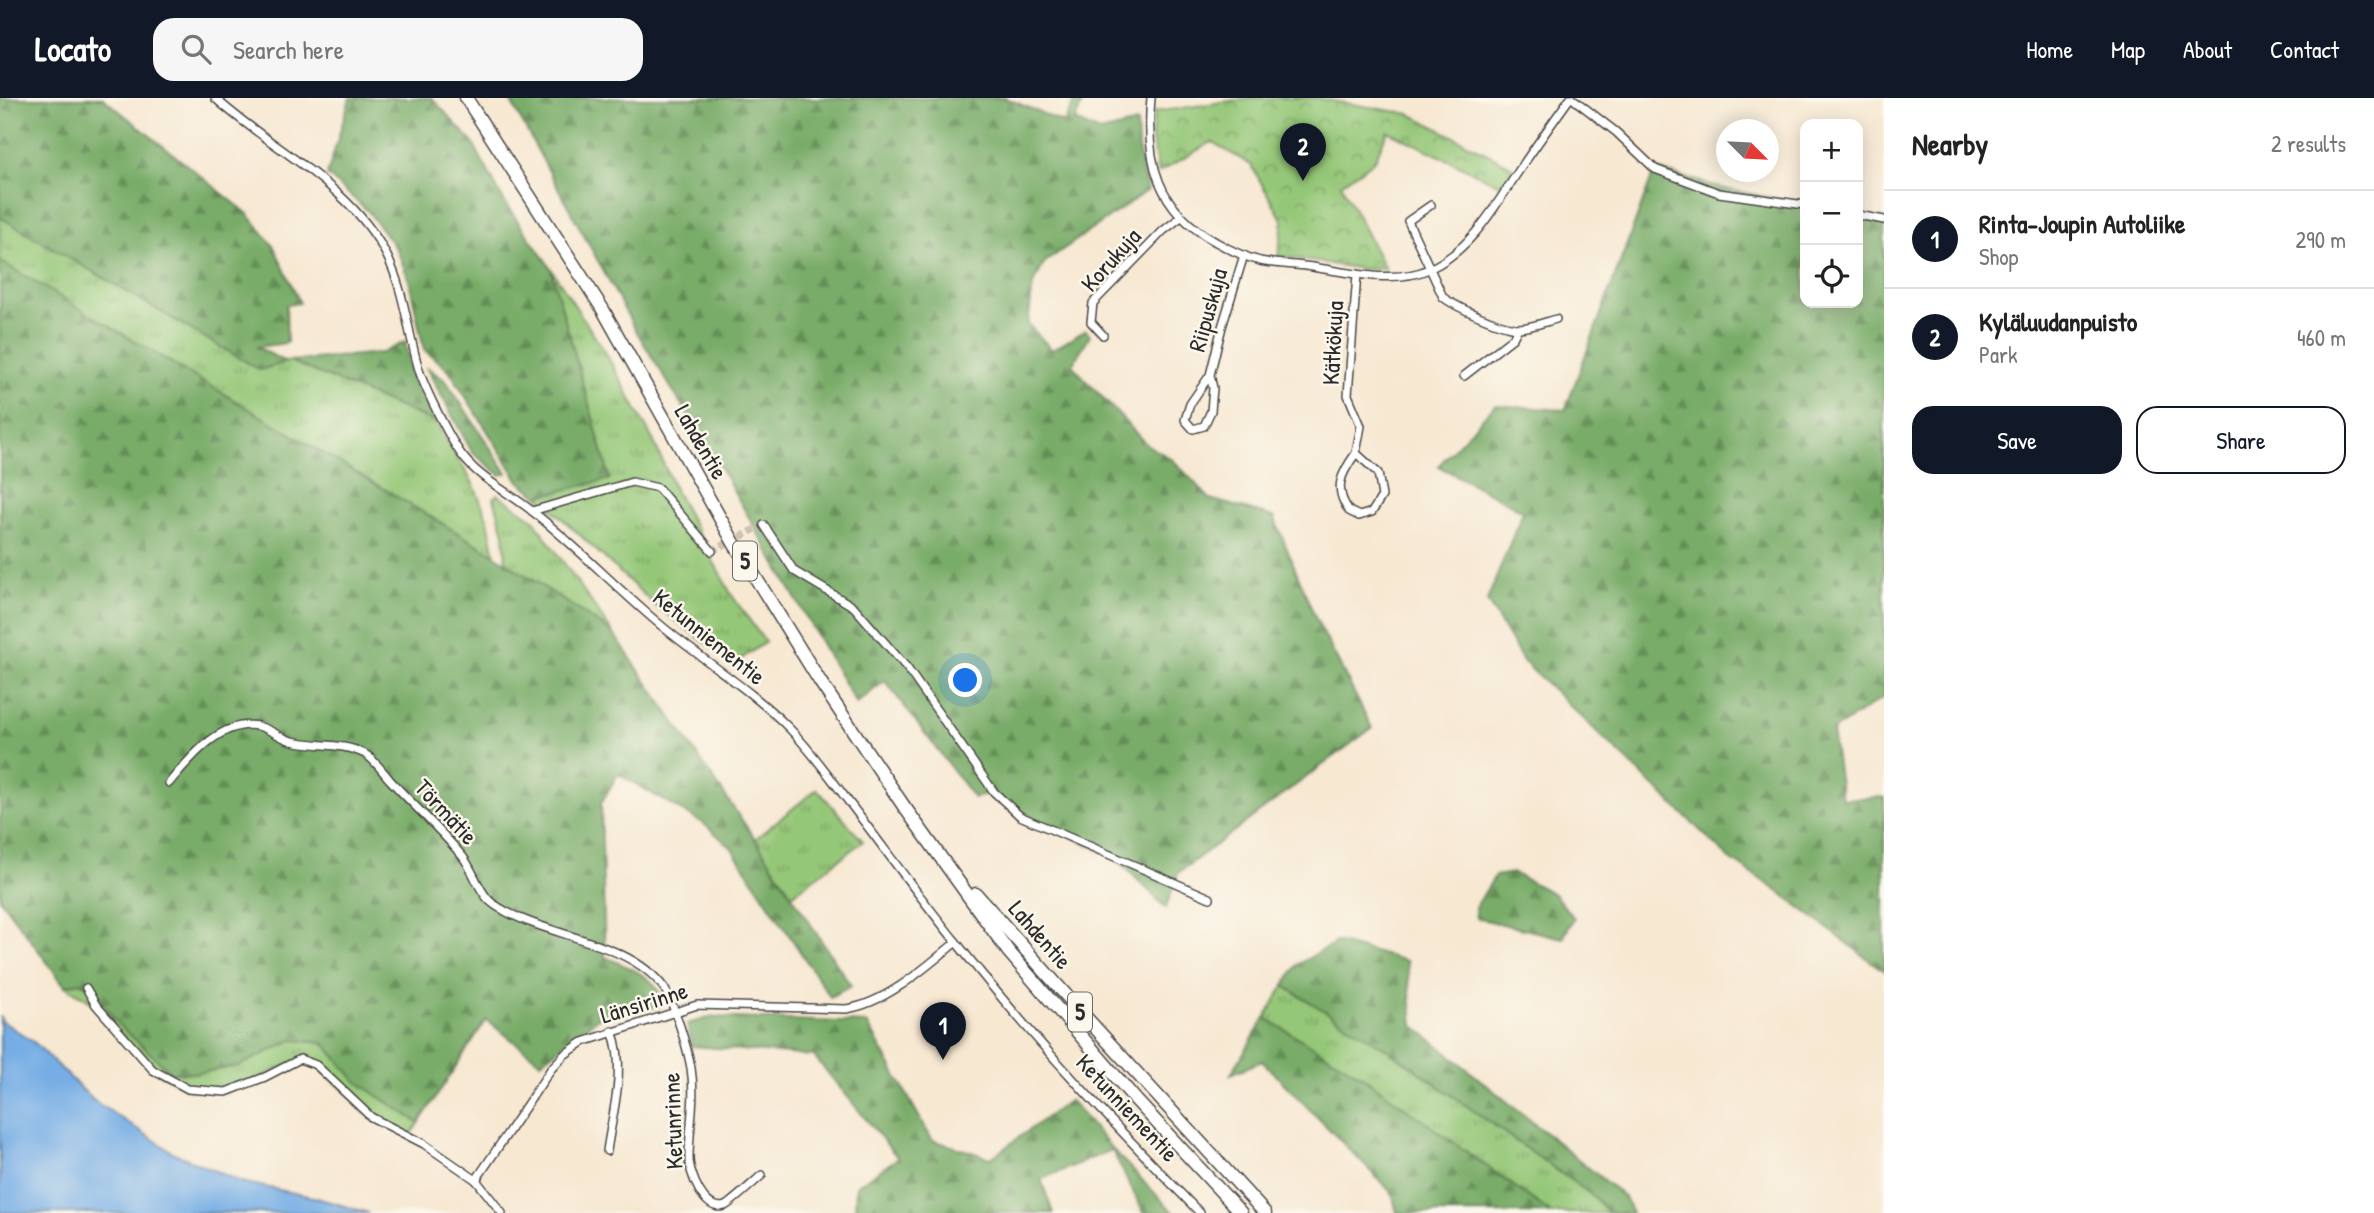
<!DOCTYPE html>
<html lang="en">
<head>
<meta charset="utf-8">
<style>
	body { margin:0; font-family:"Patrick Hand",sans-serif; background:#f6f6f6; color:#222 }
	.controls { position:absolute; right:21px; top:21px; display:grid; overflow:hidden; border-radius:14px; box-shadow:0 4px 18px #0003 }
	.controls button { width:63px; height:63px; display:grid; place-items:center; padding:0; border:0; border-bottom:2px solid #e0e0e0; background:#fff; color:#222; font:35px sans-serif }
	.compass { position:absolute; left:1716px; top:21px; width:63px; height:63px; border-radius:50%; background:#fff; box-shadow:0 4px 18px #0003; rotate:114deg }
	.you { position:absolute; left:966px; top:583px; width:24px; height:24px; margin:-18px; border:5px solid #fff; border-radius:50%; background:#1a73e8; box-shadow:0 0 0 10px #1a73e833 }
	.badge { display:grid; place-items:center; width:46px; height:46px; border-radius:50%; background:#111827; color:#fff; font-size:23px; font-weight:700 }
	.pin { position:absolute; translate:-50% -58px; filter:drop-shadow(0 2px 4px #0008) }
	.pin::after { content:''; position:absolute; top:37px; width:24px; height:21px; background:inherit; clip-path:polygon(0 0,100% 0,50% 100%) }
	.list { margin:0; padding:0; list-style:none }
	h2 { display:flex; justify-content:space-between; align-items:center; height:91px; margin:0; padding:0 28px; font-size:30px }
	h2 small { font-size:23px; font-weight:400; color:#767676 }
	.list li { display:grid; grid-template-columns:46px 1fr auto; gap:21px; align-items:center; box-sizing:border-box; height:98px; padding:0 28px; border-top:2px solid #e0e0e0 }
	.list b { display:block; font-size:26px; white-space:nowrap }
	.list p { margin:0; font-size:23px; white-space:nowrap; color:#767676 }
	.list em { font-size:23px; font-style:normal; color:#767676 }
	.actions { display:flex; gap:14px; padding:21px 28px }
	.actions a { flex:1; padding:16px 0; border:2px solid #111827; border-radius:21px; text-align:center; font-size:24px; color:#111827 }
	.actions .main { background:#111827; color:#fff }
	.icon { flex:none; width:38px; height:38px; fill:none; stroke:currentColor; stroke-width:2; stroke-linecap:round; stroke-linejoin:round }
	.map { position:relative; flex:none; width:1884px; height:1115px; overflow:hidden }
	header { display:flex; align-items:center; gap:42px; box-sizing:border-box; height:98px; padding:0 35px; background:#111827; color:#fff }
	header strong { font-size:33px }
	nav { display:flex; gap:38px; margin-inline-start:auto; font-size:24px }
	.search { width:490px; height:63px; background:#f6f6f6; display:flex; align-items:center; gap:18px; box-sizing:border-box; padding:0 24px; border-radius:21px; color:#767676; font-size:26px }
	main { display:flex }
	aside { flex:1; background:#fff }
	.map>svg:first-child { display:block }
	.grass { fill:url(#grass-tufts); stroke:#607952; stroke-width:2 }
	.forest { fill:url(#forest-firs); stroke:#526c4a; stroke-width:2 }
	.park { fill:url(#park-crowns); stroke:#607952; stroke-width:2 }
	.water { fill:#76ade5; stroke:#506c88; stroke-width:2 }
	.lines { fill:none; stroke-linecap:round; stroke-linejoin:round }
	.minor-tunnel { stroke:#cec2b1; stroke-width:7; stroke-dasharray:7 3.5; stroke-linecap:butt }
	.minor-casing { stroke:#4a4744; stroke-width:10 }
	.trunk-casing { stroke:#4a4744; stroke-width:15 }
	.minor { stroke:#fff; stroke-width:7 }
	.trunk { stroke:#fff; stroke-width:12 }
	.labels { text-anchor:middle; stroke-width:5; stroke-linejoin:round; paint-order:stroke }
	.shield { fill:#fbf7ec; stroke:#696865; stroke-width:2 }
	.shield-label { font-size:23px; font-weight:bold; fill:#2b2b2b }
	.street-label { font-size:24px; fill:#2b2b2b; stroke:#fbf7ec }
</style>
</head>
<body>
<header>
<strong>Locato</strong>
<div class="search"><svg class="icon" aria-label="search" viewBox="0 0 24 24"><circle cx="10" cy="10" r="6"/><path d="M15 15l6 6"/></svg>Search here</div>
<nav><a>Home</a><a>Map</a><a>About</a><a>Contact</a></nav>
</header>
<main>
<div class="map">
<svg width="1884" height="1115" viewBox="0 0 1884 1115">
	<defs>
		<pattern id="grass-tufts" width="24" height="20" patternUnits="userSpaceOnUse" patternTransform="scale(1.75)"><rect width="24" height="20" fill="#95c778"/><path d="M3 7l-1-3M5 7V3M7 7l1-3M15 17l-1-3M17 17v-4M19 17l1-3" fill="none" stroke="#7aa263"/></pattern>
		<pattern id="forest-firs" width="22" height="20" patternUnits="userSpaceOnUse" patternTransform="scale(1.75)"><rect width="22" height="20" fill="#78ac68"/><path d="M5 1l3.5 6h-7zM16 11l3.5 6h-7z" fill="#638c56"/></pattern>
		<pattern id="park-crowns" width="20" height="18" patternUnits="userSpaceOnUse" patternTransform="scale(1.75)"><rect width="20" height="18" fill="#95c778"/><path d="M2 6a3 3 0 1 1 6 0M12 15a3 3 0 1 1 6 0" fill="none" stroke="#7aa263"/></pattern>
	</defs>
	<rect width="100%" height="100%" fill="#fbf7ec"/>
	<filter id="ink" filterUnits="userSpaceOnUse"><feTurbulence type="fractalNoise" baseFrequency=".0143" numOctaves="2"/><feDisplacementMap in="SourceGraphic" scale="14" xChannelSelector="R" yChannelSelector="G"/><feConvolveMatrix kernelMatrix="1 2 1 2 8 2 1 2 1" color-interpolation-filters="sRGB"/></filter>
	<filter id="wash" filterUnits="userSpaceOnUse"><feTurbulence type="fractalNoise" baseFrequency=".00686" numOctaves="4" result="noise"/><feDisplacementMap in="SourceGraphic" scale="28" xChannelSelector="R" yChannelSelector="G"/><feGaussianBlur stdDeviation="1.57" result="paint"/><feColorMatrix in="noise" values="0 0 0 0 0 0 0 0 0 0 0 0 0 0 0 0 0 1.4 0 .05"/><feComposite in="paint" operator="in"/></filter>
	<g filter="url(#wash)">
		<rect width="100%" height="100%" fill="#f7e8d2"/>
		<!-- grass -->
		<g class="grass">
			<path d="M0 119 260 272 290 263 435 324 474 387 488 422 495 457 0 164Z"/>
			<path d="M550 169 608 259 653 342 676 394 731 496 765 544 734 566 656 508 538 398 610 381Z"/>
			<path d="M497 396 533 421 613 535 506 464 504 435 494 400Z"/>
			<path d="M817 691 863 743 792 797 755 741Z"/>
			<path d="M80 884 90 889 101 903 239 968 292 942 324 945 356 983 419 1025 409 1038 378 1022 316 967 301 961 226 994 188 991 153 972 96 907 65 888Z"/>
			<path d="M1284 888 1387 951 1593 1098 1609 1115H1551L1359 976 1265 920Z"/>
		</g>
		<!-- forest -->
		<g class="forest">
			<path d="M0 0H103L248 116 274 149 300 205 286 207 287 245 257 249 285 264 260 272 0 119Z"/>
			<path d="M350 0H432L473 45 505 105 550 169 610 381 538 398 519 383 449 272 424 252 409 182 397 152 368 113 327 77Z"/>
			<path d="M509 0H1006L1064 25 1076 0H1084L1075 23 1100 34 1137 25C1137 49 1140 69 1148 92L1045 164 1033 186 1028 226 1052 252 1086 232 1090 237 1072 267 1146 346 1173 362 1210 401 1274 419 1315 519 1372 630 1178 775 1166 810 1116 760 985 696 974 700 885 583 856 606 724 376 635 231Z"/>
			<path d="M1655 71 1722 90 1805 107V205H1858V117L1884 122V599L1832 633 1842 701 1884 699V873L1778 793 1730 761 1523 563 1487 503 1523 413 1438 368 1495 307 1565 312Z"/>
			<path d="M0 163 495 457 613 535 755 741 851 888 830 899 731 749 703 725 618 676 601 705 605 859C619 865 651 877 658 892 660 896 660 903 661 908L598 920 541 964 486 922 419 1025 356 983 324 945 292 942 239 968 197 975H172L120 928 90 889 80 884 65 888 0 801Z"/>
			<path d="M405 244 414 286 435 324 290 263 382 255Z"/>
			<path d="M426 269 446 283 507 375 500 377 472 354Z"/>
			<path d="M1513 775 1554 796 1574 820 1563 840 1476 820 1475 810 1495 778Z"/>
			<path d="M1336 844 1407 863 1413 927 1623 1098 1632 1115H1609L1593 1098 1387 951 1284 888 1297 867Z"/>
			<path d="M712 919 867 925 932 1042 991 1060 1070 1002 1113 1052 1174 1115H1144L1112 1052 1041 1081 1053 1115H855L856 1088 898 1060 814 958 692 948 687 926Z"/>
			<path d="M1265 920 1359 976 1551 1115H1397L1392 1095 1262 963 1231 976Z"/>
		</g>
		<!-- park -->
		<path class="park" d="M1250 0H1316L1410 16 1513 69 1502 88 1388 33 1374 63 1341 86 1385 171H1363L1278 158 1283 123 1251 67 1212 44 1158 75 1152 41 1154 14Z"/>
		<!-- water -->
		<path class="water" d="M0 918 2 923 35 945 93 1002 174 1055 241 1084 313 1099 369 1115H0Z"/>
	</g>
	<g filter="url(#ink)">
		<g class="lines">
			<!-- minor-tunnel -->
			<path class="minor-tunnel" d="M712 453 764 427"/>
			<!-- minor casing -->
			<g class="minor-casing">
				<g id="minor">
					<path d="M215 0C272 52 351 86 387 158 405 194 408 237 420 275 427 295 449 339 461 356 479 381 509 394 532 413 578 449 618 492 663 529 704 563 750 591 788 629 809 650 827 675 845 699 882 747 918 797 956 844 1032 940 1115 1028 1200 1115"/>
					<path d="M1151 0C1145 63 1157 112 1216 144 1230 152 1245 159 1260 163 1279 167 1299 166 1318 170 1352 175 1396 186 1429 171 1470 153 1494 110 1518 74 1535 49 1552 25 1570 0"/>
					<path d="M1572 0 1616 34 1655 71 1719 95 1805 107"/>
					<path d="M1431 107 1408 123 1443 199C1455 209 1503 230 1518 230 1530 230 1545 224 1556 221"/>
					<path d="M1858 117 1884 122"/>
					<path d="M1103 237 1091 224 1093 205 1163 133 1181 119"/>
					<path d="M1210 277 1190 306 1185 322 1193 331 1204 328 1211 313 1213 290 1210 277 1222 229 1244 157"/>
					<path d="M1464 278 1513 240 1518 230"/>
					<path d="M1356 355C1341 376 1333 390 1349 413L1359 418 1372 414 1382 398 1378 375 1356 355 1361 328 1348 297 1357 176"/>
					<path d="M532 413 632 384 658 390 712 453"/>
					<path d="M764 427 794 473 854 509 907 570 994 694 1020 718 1210 800"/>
					<path d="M169 685C190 660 221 621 258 628 270 631 281 640 292 643 317 649 342 644 365 656 374 661 383 674 390 682 414 708 441 732 463 759 474 773 480 798 495 807 542 839 629 841 664 890 674 905 688 952 691 970 696 1001 689 1030 689 1060 689 1075 704 1115 725 1108 730 1106 755 1083 762 1077"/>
					<path d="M86 890 96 907 153 972 188 991 226 994 265 979 300 961 316 967 371 1019 424 1046 476 1082 502 1115"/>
					<path d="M607 1053C612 1016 627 969 612 933"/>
					<path d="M476 1082 551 971 564 957 583 944 697 907 846 911C885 906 926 869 956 844"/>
				</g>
			</g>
			<!-- trunk casing -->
			<g class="trunk-casing">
				<g id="trunk">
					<path d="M466 0 602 210 734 445 821 585 903 707 1008 853 1135 1001 1241 1115"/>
					<path d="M976 796 1090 924 1265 1115"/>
				</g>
			</g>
			<!-- minor -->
			<use href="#minor" class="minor"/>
			<!-- trunk -->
			<use href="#trunk" class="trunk"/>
		</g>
	</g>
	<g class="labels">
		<!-- shield labels -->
		<g class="shield">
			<rect x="733" y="443.5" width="24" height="39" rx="5"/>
			<rect x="1068" y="894.5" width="24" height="39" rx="5"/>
		</g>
		<g class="shield-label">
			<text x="745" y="471">5</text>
			<text x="1080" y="922">5</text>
		</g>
		<!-- street labels -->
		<g class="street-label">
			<text transform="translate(1111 162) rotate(-48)" y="8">Korukuja</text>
			<text transform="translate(1208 212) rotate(-74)" y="8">Riipuskuja</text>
			<text transform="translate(1333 245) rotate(-87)" y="8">Kätkökuja</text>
			<text transform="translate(701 344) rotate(60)" y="8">Lahdentie</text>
			<text transform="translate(709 539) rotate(39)" y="8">Ketunniementie</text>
			<text transform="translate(446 714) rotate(47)" y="8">Törmätie</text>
			<text transform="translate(1040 837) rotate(49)" y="8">Lahdentie</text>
			<text transform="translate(644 905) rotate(-17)" y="8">Länsirinne</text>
			<text transform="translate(1127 1010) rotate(47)" y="8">Ketunniementie</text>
			<text transform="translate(673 1023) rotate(-92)" y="8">Ketunrinne</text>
		</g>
	</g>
</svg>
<div class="controls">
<button>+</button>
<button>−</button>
<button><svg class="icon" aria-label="locate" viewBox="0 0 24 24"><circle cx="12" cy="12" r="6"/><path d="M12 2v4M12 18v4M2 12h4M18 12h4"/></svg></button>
</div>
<svg class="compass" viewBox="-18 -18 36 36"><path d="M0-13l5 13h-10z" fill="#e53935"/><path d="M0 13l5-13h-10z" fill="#767676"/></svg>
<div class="you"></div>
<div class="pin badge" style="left:943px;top:962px">1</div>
<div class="pin badge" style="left:1303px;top:83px">2</div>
</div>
<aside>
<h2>Nearby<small>2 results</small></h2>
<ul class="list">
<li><span class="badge">1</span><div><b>Rinta-Joupin Autoliike</b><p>Shop</p></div><em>290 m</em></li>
<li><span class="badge">2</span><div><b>Kyläluudanpuisto</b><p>Park</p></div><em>460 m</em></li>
</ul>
<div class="actions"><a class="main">Save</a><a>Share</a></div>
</aside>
</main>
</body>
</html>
